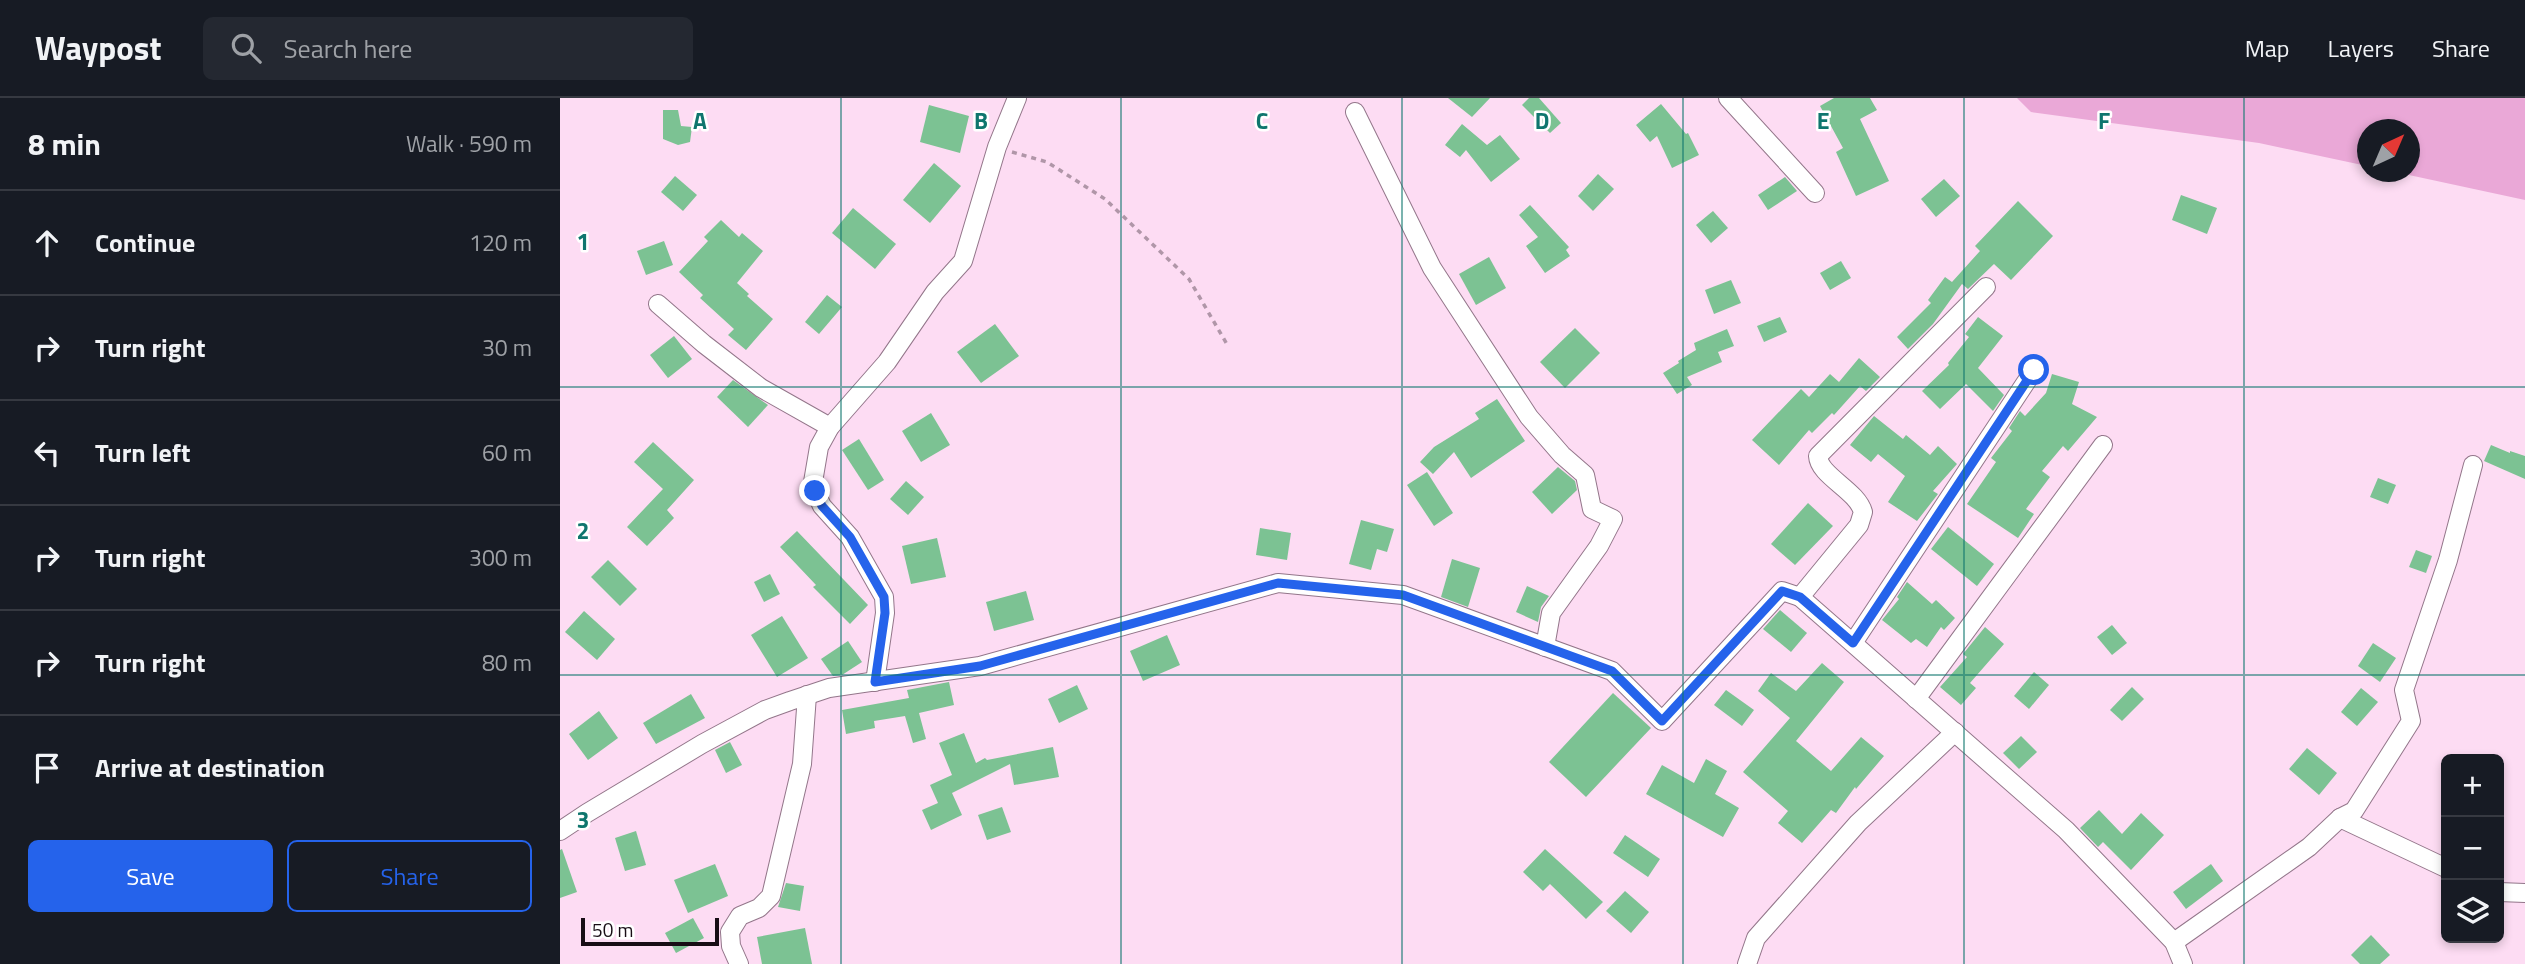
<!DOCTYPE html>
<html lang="en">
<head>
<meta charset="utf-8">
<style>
	body { margin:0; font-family:"Titillium Web",sans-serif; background:#242831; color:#f1f3f6 }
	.controls { position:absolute; right:21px; bottom:21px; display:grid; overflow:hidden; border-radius:10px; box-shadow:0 4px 10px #0003 }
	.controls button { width:63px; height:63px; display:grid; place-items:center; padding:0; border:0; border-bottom:2px solid #363941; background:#171b24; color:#f1f3f6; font:35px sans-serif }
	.compass { position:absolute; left:1797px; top:21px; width:63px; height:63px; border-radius:50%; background:#171b24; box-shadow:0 4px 10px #0003; rotate:44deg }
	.scale { position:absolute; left:21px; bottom:18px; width:138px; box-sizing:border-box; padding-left:7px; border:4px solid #180d15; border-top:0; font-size:19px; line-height:24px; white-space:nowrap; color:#180d15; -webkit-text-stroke:5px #fff; paint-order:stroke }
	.stop { position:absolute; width:21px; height:21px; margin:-16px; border:5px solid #2563eb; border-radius:50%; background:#fff }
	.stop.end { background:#2563eb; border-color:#fff; box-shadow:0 2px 7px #0008 }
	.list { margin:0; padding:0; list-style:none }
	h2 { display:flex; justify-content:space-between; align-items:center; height:91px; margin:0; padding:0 28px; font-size:30px }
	h2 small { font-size:23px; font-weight:400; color:#9ea1a6 }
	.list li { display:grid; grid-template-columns:46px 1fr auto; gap:21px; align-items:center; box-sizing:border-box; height:105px; padding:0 28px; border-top:2px solid #363941 }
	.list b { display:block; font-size:26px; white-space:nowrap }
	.list em { font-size:23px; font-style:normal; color:#9ea1a6 }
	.actions { display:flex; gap:14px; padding:21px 28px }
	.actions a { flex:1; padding:16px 0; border:2px solid #2563eb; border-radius:10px; text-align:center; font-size:24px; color:#2563eb }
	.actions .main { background:#2563eb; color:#fff }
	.icon { flex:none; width:38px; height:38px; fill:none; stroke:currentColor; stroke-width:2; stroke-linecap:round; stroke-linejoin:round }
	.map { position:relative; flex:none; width:1965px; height:866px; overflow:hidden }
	header { display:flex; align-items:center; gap:42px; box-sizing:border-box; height:98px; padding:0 35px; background:#171b24; border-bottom:2px solid #363941 }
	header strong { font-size:33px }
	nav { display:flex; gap:38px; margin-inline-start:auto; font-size:24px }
	.search { width:490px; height:63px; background:#242831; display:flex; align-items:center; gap:18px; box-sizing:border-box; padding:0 24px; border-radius:10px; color:#9ea1a6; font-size:26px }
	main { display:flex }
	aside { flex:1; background:#171b24 }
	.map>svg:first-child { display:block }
	.water { fill:#eaa8d7 }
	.building { fill:#7cc293 }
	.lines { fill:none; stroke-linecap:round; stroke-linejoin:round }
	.minor-casing { stroke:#93768a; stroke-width:20 }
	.path { stroke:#b096a8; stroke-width:3.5; stroke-dasharray:5 5; stroke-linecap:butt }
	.minor { stroke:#fff; stroke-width:18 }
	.route { stroke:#2563eb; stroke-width:9 }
	.grid { fill:none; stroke:#0f766e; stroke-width:2; stroke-opacity:0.55 }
	.grid-label { font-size:23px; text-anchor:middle; font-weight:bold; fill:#0f766e; stroke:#fff; stroke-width:5; stroke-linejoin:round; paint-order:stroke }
</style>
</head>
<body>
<header>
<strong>Waypost</strong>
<div class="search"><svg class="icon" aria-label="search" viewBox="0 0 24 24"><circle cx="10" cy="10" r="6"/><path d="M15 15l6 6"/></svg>Search here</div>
<nav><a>Map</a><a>Layers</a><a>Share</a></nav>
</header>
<main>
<aside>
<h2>8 min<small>Walk · 590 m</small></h2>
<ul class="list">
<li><svg class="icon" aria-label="ahead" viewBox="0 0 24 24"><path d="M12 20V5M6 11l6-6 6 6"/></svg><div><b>Continue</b></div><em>120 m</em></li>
<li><svg class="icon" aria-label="right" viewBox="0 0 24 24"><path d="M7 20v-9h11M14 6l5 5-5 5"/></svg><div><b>Turn right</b></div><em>30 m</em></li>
<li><svg class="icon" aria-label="left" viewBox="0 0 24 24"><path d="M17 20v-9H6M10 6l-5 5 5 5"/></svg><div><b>Turn left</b></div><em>60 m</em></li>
<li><svg class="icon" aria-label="right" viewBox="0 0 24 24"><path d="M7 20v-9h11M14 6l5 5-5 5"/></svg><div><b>Turn right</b></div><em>300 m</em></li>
<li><svg class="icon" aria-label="right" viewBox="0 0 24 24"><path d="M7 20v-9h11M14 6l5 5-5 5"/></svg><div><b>Turn right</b></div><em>80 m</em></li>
<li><svg class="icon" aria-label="arrive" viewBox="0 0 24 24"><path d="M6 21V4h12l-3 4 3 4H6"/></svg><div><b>Arrive at destination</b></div></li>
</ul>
<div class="actions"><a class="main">Save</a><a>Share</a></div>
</aside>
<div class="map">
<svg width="1965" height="866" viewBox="0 0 1965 866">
	<rect width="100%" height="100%" fill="#fddcf3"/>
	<!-- water -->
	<path class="water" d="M1457 0H1965V102L1835 74H1850V32H1808L1807 68 1699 45 1471 14Z"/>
	<!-- building -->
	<g class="building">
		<path d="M888 0H930L912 19Z"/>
		<path d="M969 0H979L1001 25 990 35 962 7Z"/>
		<path d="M1274 0H1310L1317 12 1300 21 1329 83 1296 98 1276 54 1283 50 1260 8Z"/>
		<path d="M1101 6 1126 36 1128 35 1139 57 1112 70 1097 38 1090 44 1076 27Z"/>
		<path d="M369 7 409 18 400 55 360 44Z"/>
		<path d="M103 12H118L121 28 132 29 130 44 118 47 103 41Z"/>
		<path d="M902 26 927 47 940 37 960 61 931 84 906 52 900 59 885 47Z"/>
		<path d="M374 65 401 88 370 125 343 102Z"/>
		<path d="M1038 76 1054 91 1033 113 1018 98Z"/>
		<path d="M115 78 137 97 123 113 101 94Z"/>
		<path d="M1225 79 1237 93 1208 112 1198 97Z"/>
		<path d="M1384 81 1400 98 1376 119 1361 101Z"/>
		<path d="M1621 97 1657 110 1647 136 1612 122Z"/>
		<path d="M1458 103 1493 138 1451 182 1434 166 1408 191 1402 186 1373 226 1348 251 1337 239 1371 205 1368 202 1385 179 1392 184 1420 153 1415 148Z"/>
		<path d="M970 107 1009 149 1006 152 1010 158 985 175 966 148 978 139 959 117Z"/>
		<path d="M293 110 336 146 315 171 272 135Z"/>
		<path d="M1153 113 1168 130 1151 145 1136 127Z"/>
		<path d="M161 122 179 139 182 135 203 153 177 185 189 196 187 198 213 221 186 252 168 237 174 231 140 200 143 197 119 174 148 143 144 139Z"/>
		<path d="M104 143 113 167 86 177 77 153Z"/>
		<path d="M929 159 946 190 916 207 899 176Z"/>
		<path d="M1281 163 1291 180 1270 192 1260 175Z"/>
		<path d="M1171 182 1181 205 1154 216 1145 192Z"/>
		<path d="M267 197 282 209 259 236 245 224Z"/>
		<path d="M1220 219 1227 234 1204 244 1197 228Z"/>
		<path d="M1418 219 1443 238 1418 270 1444 297 1433 313 1406 286 1380 311 1362 293 1389 267 1388 265 1409 239 1405 236Z"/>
		<path d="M435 226 459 258 421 285 397 254Z"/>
		<path d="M1015 230 1040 255 1005 290 980 264Z"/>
		<path d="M1167 231 1174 248 1158 254 1162 264 1127 279 1132 287 1117 296 1103 275 1119 265 1118 263 1136 252 1134 245Z"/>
		<path d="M114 238 132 261 108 280 90 257Z"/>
		<path d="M1299 260 1320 279 1306 293 1300 288 1274 317 1272 315 1252 335 1249 332 1219 367 1192 342 1241 291 1249 299 1270 276 1279 284Z"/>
		<path d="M1492 276 1519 284 1512 306 1537 319 1508 353 1503 348 1482 373 1490 379 1466 411 1474 416 1458 440 1407 406 1436 364 1431 360 1452 333 1449 330 1460 313 1465 318 1486 295Z"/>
		<path d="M173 282 208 307 188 329 157 299Z"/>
		<path d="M937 301 965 343 911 380 894 354 873 376 860 364 874 349 919 321 915 315Z"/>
		<path d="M371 315 390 347 361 364 342 333Z"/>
		<path d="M1314 318 1343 341 1346 337 1370 357 1378 348 1397 366 1373 393 1378 396 1357 423 1328 404 1345 378 1318 356 1311 364 1290 347Z"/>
		<path d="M299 341 324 382 308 392 282 352Z"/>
		<path d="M93 344 134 382 107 412 114 420 87 448 67 429 103 391 74 364Z"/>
		<path d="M1931 347 1950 355V353L1965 358V381L1924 363Z"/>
		<path d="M998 369 1015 383 1017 392 992 416 972 394Z"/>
		<path d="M867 374 893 415 874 428 847 387Z"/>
		<path d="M1818 380 1836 387 1828 406 1810 399Z"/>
		<path d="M346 383 364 399 348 417 330 401Z"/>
		<path d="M1248 405 1273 428 1235 467 1211 446Z"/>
		<path d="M801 422 834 431 827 454 817 451 811 472 789 466Z"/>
		<path d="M1388 429 1434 466 1417 488 1371 451Z"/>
		<path d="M700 430 731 435 727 462 696 457Z"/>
		<path d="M237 433 308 507 290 526 253 489 256 487 220 449Z"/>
		<path d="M377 440 386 479 351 486 342 448Z"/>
		<path d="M1856 452 1872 458 1866 475 1849 469Z"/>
		<path d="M892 461 920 470 908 509 881 499Z"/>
		<path d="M48 462 77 491 60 508 31 479Z"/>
		<path d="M210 476 220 496 204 504 194 484Z"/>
		<path d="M1347 484 1372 506 1376 502 1395 520 1384 532 1381 529 1367 549 1356 541 1351 545 1322 522 1339 501 1337 499Z"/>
		<path d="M967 488 989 498 981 509 978 524 956 514Z"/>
		<path d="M466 493 474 522 434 533 426 504Z"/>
		<path d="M1220 512 1247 535 1231 554 1203 531Z"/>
		<path d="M24 513 55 541 37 562 5 534Z"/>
		<path d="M222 518 248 560 217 579 191 537Z"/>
		<path d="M1552 527 1567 545 1552 557 1537 539Z"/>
		<path d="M1425 529 1444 546 1410 585 1416 590 1401 607 1380 589 1407 559 1403 556Z"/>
		<path d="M607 537 620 567 583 583 570 553Z"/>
		<path d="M288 543 302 564 282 577 273 578 261 561Z"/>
		<path d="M1813 545 1836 560 1820 584 1798 568Z"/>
		<path d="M1262 565 1284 584 1236 643 1271 673 1301 639 1324 658 1296 691 1295 689 1276 715 1271 712 1242 745 1218 725 1228 713 1183 674 1230 620 1198 593 1211 575 1236 593Z"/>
		<path d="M1474 574 1489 587 1469 611 1454 598Z"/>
		<path d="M389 584 394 607 359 615 366 641 353 645 345 618 314 623 315 630 286 636 282 612 349 600 347 592Z"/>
		<path d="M517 587 528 611 499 625 488 601Z"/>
		<path d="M1572 589 1584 601 1562 623 1550 612Z"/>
		<path d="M1801 590 1818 604 1797 628 1781 614Z"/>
		<path d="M1166 592 1194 612 1182 628 1154 607Z"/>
		<path d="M1053 595 1091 630 1026 699 989 664Z"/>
		<path d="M131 596 145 620 96 646 83 625Z"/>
		<path d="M39 613 58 640 28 662 9 636Z"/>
		<path d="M404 635 416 665 425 660 427 662 493 649 499 679 454 687 450 666 392 695 402 717 371 732 362 712 378 705 370 687 392 677 379 645Z"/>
		<path d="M1461 638 1477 654 1459 671 1443 655Z"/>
		<path d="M170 644 182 667 166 675 155 652Z"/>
		<path d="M1747 650 1777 675 1759 697 1729 671Z"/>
		<path d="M1146 661 1167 673 1155 696 1179 710 1163 739 1086 696 1102 667 1134 685Z"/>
		<path d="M442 709 451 734 427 742 418 717Z"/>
		<path d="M1539 712 1562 736 1581 715 1604 737 1571 772 1543 744 1538 749 1520 730Z"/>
		<path d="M76 733 86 767 65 773 55 740Z"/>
		<path d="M1065 737 1100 761 1088 779 1053 755Z"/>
		<path d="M2 751 17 794 0 800V752Z"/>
		<path d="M985 751 1043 804 1026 821 990 786 983 793 963 774Z"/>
		<path d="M155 766 168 798 128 815 114 782Z"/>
		<path d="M1651 766 1663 783 1626 811 1613 794Z"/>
		<path d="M226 785 244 788 240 813 218 809Z"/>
		<path d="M1065 793 1089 814 1071 835 1046 813Z"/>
		<path d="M133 820 144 840 116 855 105 835Z"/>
		<path d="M245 830 252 866H202L197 839Z"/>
		<path d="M1811 837 1830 857 1820 866H1800L1791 857Z"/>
	</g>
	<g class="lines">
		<!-- minor casing -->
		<g class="minor-casing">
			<g id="minor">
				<path d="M1168 0 1255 95"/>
				<path d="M795 14 872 170 969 319 1002 357 1025 377 1032 411 1053 421 1039 448 991 515 985 549"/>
				<path d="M1426 189 1258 358C1259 378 1297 392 1303 414L1299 427 1240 499 1506 732 1614 844 1623 866"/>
				<path d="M98 206 144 246 201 290 270 329"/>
				<path d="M1293 545 1474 272"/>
				<path d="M315 584 325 515 324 499 290 439 262 408 255 393 253 384 259 349 270 329 327 264 375 194 403 163 437 49 457 0"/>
				<path d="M1356 601 1543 347"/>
				<path d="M1780 720 1886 770"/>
				<path d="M0 733 27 715 142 646 205 612 230 603 269 590 420 568 718 485 843 497 1052 573 1102 623 1222 493 1240 499"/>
				<path d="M1939 794 1965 795"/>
				<path d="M1614 844 1749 749 1780 720 1794 713 1851 623 1844 592 1888 462 1913 367"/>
				<path d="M179 866 171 848 170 834 180 818 199 810 211 798 242 666 247 597"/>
				<path d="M1187 866 1196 840 1298 725 1395 634"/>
			</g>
		</g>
		<!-- path -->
		<path class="path" d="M452 54 487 64 545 101 629 181 668 248"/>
		<!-- minor -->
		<use href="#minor" class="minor"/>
	</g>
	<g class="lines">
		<!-- route -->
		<path class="route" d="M255 393 262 408 290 439 324 499 325 515 315 584 420 568 718 485 843 497 1052 573 1102 623 1222 493 1240 499 1293 545 1474 272"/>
	</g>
	<!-- grid -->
	<path class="grid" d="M281 0V866M561 0V866M842 0V866M1123 0V866M1404 0V866M1684 0V866M0 289H1965M0 577H1965"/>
	<g class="grid-label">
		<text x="140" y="31">A</text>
		<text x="421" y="31">B</text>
		<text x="702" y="31">C</text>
		<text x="982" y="31">D</text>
		<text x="1263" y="31">E</text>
		<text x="1544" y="31">F</text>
		<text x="23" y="152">1</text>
		<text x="23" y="441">2</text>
		<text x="23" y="730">3</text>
	</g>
</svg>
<div class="controls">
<button>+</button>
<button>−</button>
<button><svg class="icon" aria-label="layers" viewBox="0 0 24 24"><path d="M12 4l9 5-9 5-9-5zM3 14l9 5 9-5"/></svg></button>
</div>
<svg class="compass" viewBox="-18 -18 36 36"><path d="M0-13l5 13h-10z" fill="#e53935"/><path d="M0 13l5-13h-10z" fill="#9ea1a6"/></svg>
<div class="scale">50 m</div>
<div class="stop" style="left:1474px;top:272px"></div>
<div class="stop end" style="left:255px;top:393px"></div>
</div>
</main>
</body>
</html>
